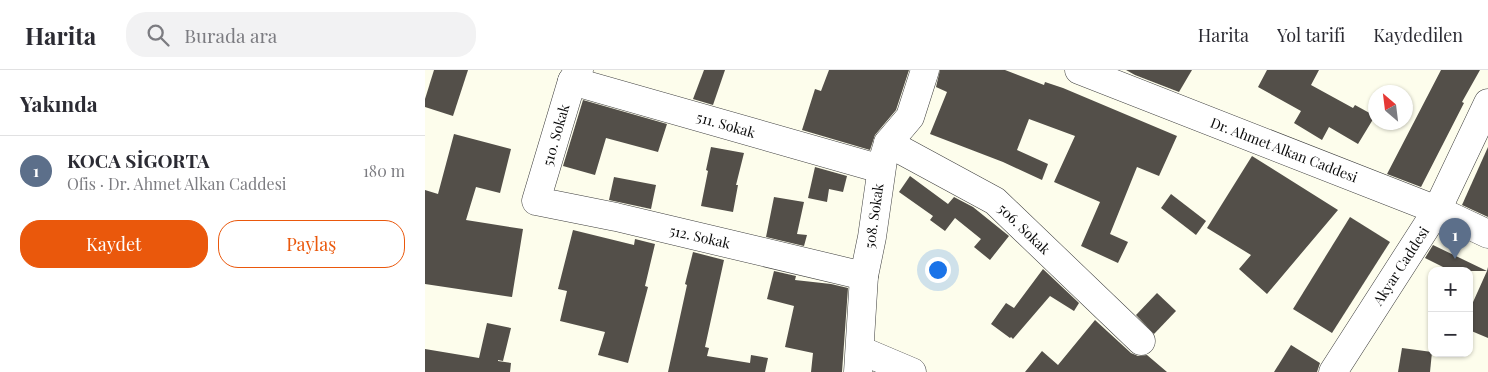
<!DOCTYPE html>
<html lang="tr">
<head>
<meta charset="utf-8">
<style>
	body { margin:0; font-family:"Playfair Display",serif; background:#f2f2f3; color:#2b2b33 }
	.controls { position:absolute; right:15px; bottom:15px; display:grid; overflow:hidden; border-radius:10px; box-shadow:0 1px 4px #0004 }
	.controls button { width:45px; height:45px; display:grid; place-items:center; padding:0; border:0; border-bottom:1px solid #e1e1e2; background:#fff; color:#2b2b33; font:25px sans-serif }
	.compass { position:absolute; left:943px; top:15px; width:45px; height:45px; border-radius:50%; background:#fff; box-shadow:0 1px 4px #0004; rotate:332deg }
	.you { position:absolute; left:512px; top:199px; width:18px; height:18px; margin:-12px; border:4px solid #fff; border-radius:50%; background:#1a73e8; box-shadow:0 0 0 8px #1a73e833 }
	.badge { display:grid; place-items:center; width:32px; height:32px; border-radius:50%; background:#ea580c; color:#fff; font-size:16px; font-weight:700 }
	.pin { position:absolute; translate:-50% -41px; filter:drop-shadow(0 1px 2px #0008) }
	.pin::after { content:''; position:absolute; top:26px; width:18px; height:15px; background:inherit; clip-path:polygon(0 0,100% 0,50% 100%) }
	.list { margin:0; padding:0; list-style:none }
	h2 { display:flex; justify-content:space-between; align-items:center; height:65px; margin:0; padding:0 20px; font-size:21px }
	h2 small { font-size:16px; font-weight:400; color:#7c7c81 }
	.list li { display:grid; grid-template-columns:32px 1fr auto; gap:15px; align-items:center; box-sizing:border-box; height:70px; padding:0 20px; border-top:1px solid #e1e1e2 }
	.list b { display:block; font-size:19px; white-space:nowrap }
	.list p { margin:0; font-size:16px; white-space:nowrap; color:#7c7c81 }
	.list em { font-size:16px; font-style:normal; color:#7c7c81 }
	.actions { display:flex; gap:10px; padding:15px 20px }
	.actions a { flex:1; padding:11px 0; border:1px solid #ea580c; border-radius:20px; text-align:center; font-size:18px; color:#ea580c }
	.actions .main { background:#ea580c; color:#fff }
	.icon { flex:none; width:28px; height:28px; fill:none; stroke:currentColor; stroke-width:2; stroke-linecap:round; stroke-linejoin:round }
	.map { position:relative; flex:none; width:1063px; height:302px; overflow:hidden }
	header { display:flex; align-items:center; gap:30px; box-sizing:border-box; height:70px; padding:0 25px; background:#fff; border-bottom:1px solid #e1e1e2 }
	header strong { font-size:24px }
	nav { display:flex; gap:28px; margin-inline-start:auto; font-size:18px }
	.search { width:350px; height:45px; background:#f2f2f3; display:flex; align-items:center; gap:12px; box-sizing:border-box; padding:0 18px; border-radius:20px; color:#7c7c81; font-size:19px }
	main { display:flex }
	aside { flex:1; background:#fff }
	.map>svg:first-child { display:block }
	.building { fill:#534f49 }
	.lines { fill:none; stroke-linecap:round; stroke-linejoin:round }
	.minor-casing { stroke:#3e3e3e; stroke-width:29 }
	.minor { stroke:#fff; stroke-width:28 }
	.labels { text-anchor:middle; stroke-width:5; stroke-linejoin:round; paint-order:stroke }
	.street-label { font-size:14px; fill:#0b0b0b; stroke:#fff }
</style>
</head>
<body>
<header>
<strong>Harita</strong>
<div class="search"><svg class="icon" aria-label="search" viewBox="0 0 24 24"><circle cx="10" cy="10" r="6"/><path d="M15 15l6 6"/></svg>Burada ara</div>
<nav><a>Harita</a><a>Yol tarifi</a><a>Kaydedilen</a></nav>
</header>
<main>
<aside>
<h2>Yakında<small></small></h2>
<ul class="list">
<li><span class="badge" style="background:#5c6f8a">1</span><div><b>KOCA SİGORTA</b><p>Ofis · Dr. Ahmet Alkan Caddesi</p></div><em>180 m</em></li>
</ul>
<div class="actions"><a class="main">Kaydet</a><a>Paylaş</a></div>
</aside>
<div class="map">
<svg width="1063" height="302" viewBox="0 0 1063 302">
	<rect width="100%" height="100%" fill="#fdfdec"/>
	<!-- building -->
	<g class="building">
		<path d="M9 0H43L28 46 0 37V29Z"/>
		<path d="M279 0H300L288 35 268 29Z"/>
		<path d="M404 0H484L471 40 450 65 445 80 377 60 390 19 396 21Z"/>
		<path d="M515 0H580L619 15 620 12 638 18 752 66 734 106 712 97 685 164 703 172 693 193 656 176 675 132 629 112 650 66 604 49 592 80 623 94 617 110 578 92 505 64 522 22 511 17Z"/>
		<path d="M701 0H767L754 22 710 5Z"/>
		<path d="M842 0H894L886 15 928 38 930 35 950 46 933 74 904 57 897 70 869 53 876 41 833 17Z"/>
		<path d="M1016 0H1055L1037 32 1039 33 996 117 962 104Z"/>
		<path d="M158 30 242 54 233 82 181 68 170 105 138 96Z"/>
		<path d="M29 64 86 79 75 123 51 117 41 150 98 159 87 227 0 214V120L13 124Z"/>
		<path d="M286 77 319 83 311 115H313L308 142 276 136 283 101 281 100Z"/>
		<path d="M1063 77V147L1037 135Z"/>
		<path d="M827 86 913 140 842 224 814 199 826 185 782 158Z"/>
		<path d="M390 97 422 106 418 122 404 119 402 132 383 128Z"/>
		<path d="M485 106 523 134 529 127 548 137 584 166 565 190 549 177 556 169 530 148 520 161 505 150 508 146 474 122Z"/>
		<path d="M189 107 231 115 226 139 184 130Z"/>
		<path d="M746 124 781 151 771 165 736 138Z"/>
		<path d="M349 127 379 132 372 164 382 165 379 176 341 167Z"/>
		<path d="M925 147 965 172 907 263 868 239Z"/>
		<path d="M148 160 209 175 210 169 230 174 220 216 223 217 203 293 173 285 180 262 135 251 142 221 133 219Z"/>
		<path d="M1008 175 1062 201 1063 197V268L1044 260V241L1062 201H1026L1000 188Z"/>
		<path d="M268 182 299 190 280 277 284 278 282 286 325 293 326 285 343 288 340 302H243L262 215 260 214Z"/>
		<path d="M618 199 654 233 649 241 625 226 588 269 586 267 585 268 566 254 581 233 589 238Z"/>
		<path d="M349 201 371 206 370 210 406 214 423 218 417 302H386L388 283 360 277 369 236 342 229Z"/>
		<path d="M732 223 751 241 729 264 711 245Z"/>
		<path d="M670 250 706 283 713 286 722 285 742 302H600L617 281 633 295Z"/>
		<path d="M62 253 86 258 78 291 73 290V291L86 293 85 302H0V279L54 288Z"/>
		<path d="M866 275 895 293 892 302H849Z"/>
		<path d="M977 278 1007 282 1005 302H973Z"/>
	</g>
	<g class="lines">
		<!-- minor casing -->
		<g class="minor-casing">
			<g id="minor">
				<path d="M154 0 147 11 111 131 191 147 439 206"/>
				<path d="M654 0 1012 140 1063 164"/>
				<path d="M147 11 456 99"/>
				<path d="M463 73 570 131 716 271"/>
				<path d="M435 280 487 302"/>
				<path d="M433 302 439 206 447 167 458 90 463 73 485 47 500 0"/>
				<path d="M908 302 1012 140 1063 33"/>
			</g>
		</g>
		<!-- minor -->
		<use href="#minor" class="minor"/>
	</g>
	<g class="labels">
		<!-- street labels -->
		<g class="street-label">
			<text transform="translate(301 55) rotate(16)" y="5">511. Sokak</text>
			<text transform="translate(131 65) rotate(-74)" y="5">510. Sokak</text>
			<text transform="translate(859 80) rotate(21)" y="5">Dr. Ahmet Alkan Caddesi</text>
			<text transform="translate(449 146) rotate(-82)" y="5">508. Sokak</text>
			<text transform="translate(599 159) rotate(44)" y="5">506. Sokak</text>
			<text transform="translate(275 167) rotate(13)" y="5">512. Sokak</text>
			<text transform="translate(976 196) rotate(-57)" y="5">Akyar Caddesi</text>
		</g>
	</g>
</svg>
<div class="controls">
<button>+</button>
<button>−</button>
</div>
<svg class="compass" viewBox="-18 -18 36 36"><path d="M0-13l5 13h-10z" fill="#e53935"/><path d="M0 13l5-13h-10z" fill="#7c7c81"/></svg>
<div class="you"></div>
<div class="pin badge" style="left:1030px;top:189px;background:#5c6f8a">1</div>
</div>
</main>
</body>
</html>
